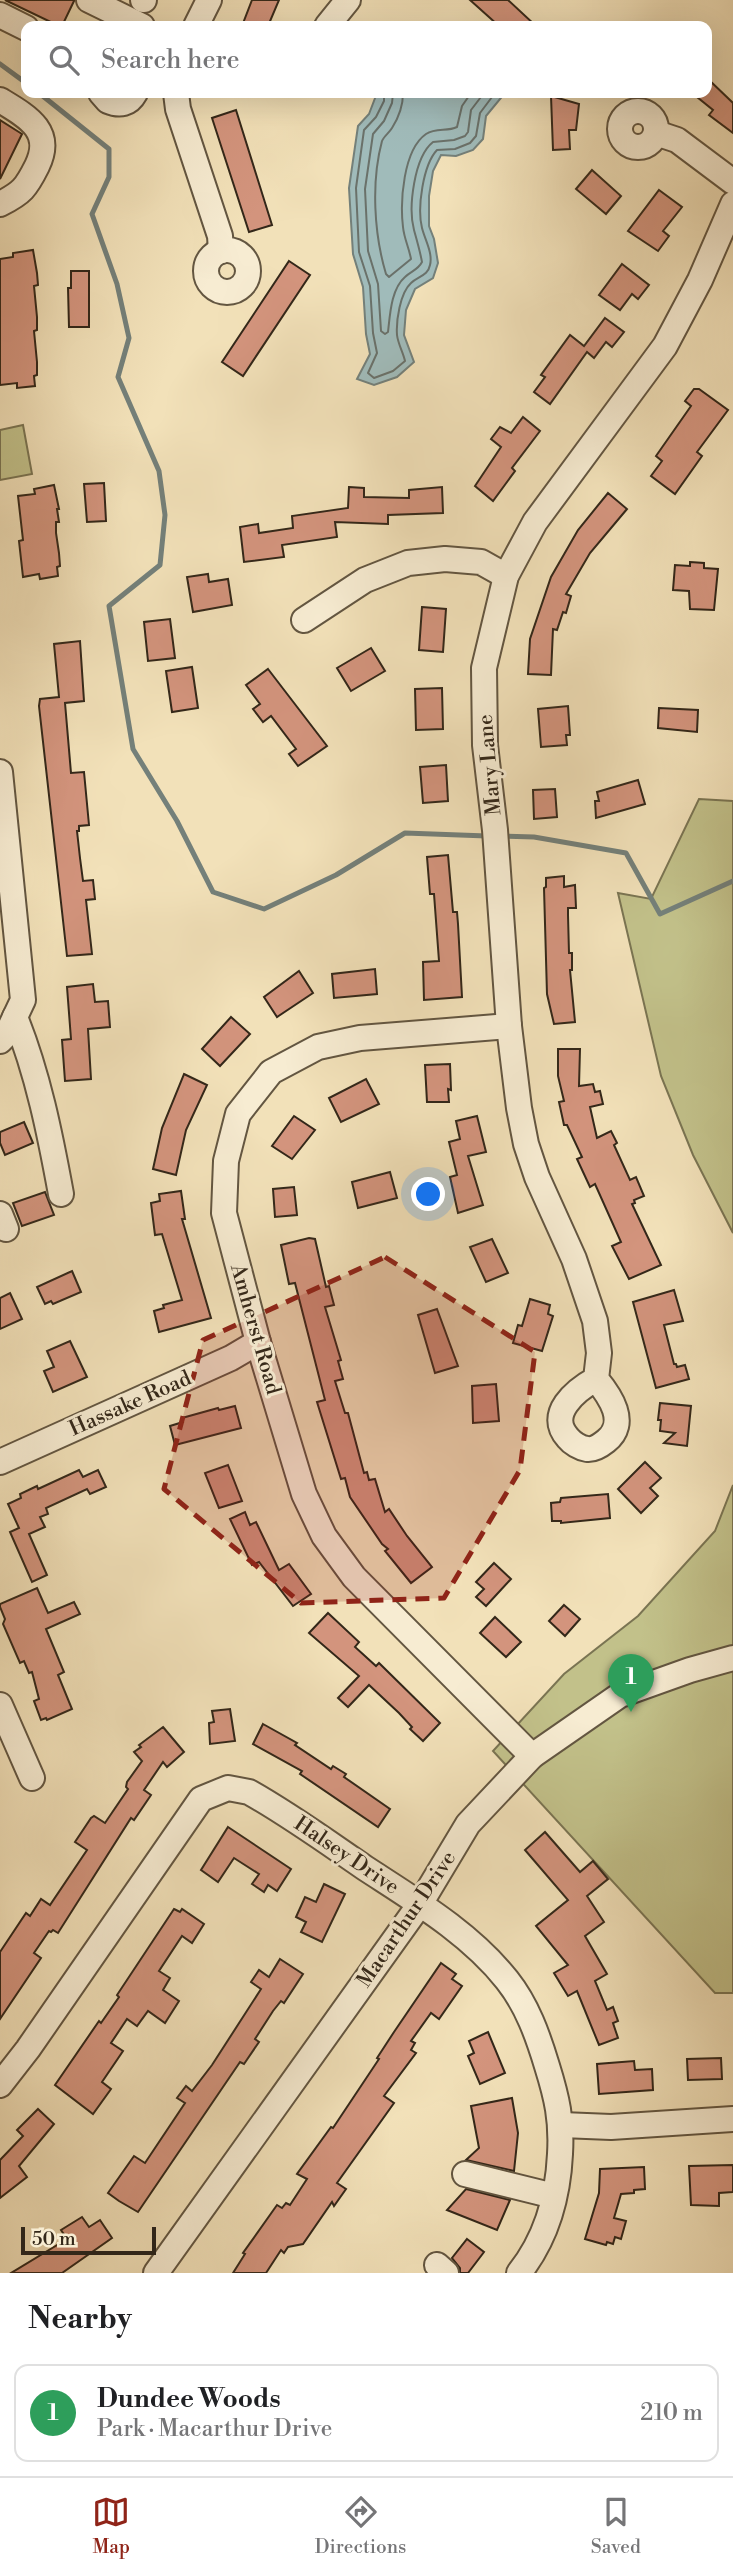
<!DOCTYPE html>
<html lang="en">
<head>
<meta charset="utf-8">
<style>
	body { margin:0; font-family:"Libre Bodoni",serif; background:#f6f6f6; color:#202124 }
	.scale { position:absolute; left:21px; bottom:18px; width:135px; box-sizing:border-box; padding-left:7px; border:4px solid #332719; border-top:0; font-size:19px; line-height:24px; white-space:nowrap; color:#332719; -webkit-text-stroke:5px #f7ecd2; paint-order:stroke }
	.you { position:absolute; left:429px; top:1195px; width:24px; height:24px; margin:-18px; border:5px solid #fff; border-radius:50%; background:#1a73e8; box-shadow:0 0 0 10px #1a73e833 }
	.badge { display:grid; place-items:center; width:46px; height:46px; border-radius:50%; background:#8f2418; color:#fff; font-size:23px; font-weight:700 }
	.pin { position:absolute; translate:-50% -58px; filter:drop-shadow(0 2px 4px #0008) }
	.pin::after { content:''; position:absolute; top:37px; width:24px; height:21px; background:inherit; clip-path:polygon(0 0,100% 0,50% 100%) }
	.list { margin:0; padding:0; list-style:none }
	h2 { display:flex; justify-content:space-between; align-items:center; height:91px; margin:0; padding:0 28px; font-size:30px }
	h2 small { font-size:23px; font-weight:400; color:#757577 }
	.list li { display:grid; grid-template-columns:46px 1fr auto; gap:21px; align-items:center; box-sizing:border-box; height:98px; margin:0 14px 14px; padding:0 14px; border:2px solid #e0e0e0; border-radius:14px }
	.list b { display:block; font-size:26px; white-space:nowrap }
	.list p { margin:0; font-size:23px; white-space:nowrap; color:#757577 }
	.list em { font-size:23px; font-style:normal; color:#757577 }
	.icon { flex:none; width:38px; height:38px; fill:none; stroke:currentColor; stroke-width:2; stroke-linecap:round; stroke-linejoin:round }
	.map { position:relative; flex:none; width:733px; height:2273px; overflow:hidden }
	.search { position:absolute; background:#fff; box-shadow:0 7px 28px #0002; left:21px; right:21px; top:21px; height:77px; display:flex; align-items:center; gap:18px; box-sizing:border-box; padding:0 24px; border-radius:14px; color:#757577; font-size:26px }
	.sheet { height:203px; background:#fff }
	nav { display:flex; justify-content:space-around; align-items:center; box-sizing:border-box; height:98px; border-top:2px solid #e0e0e0; background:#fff; font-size:19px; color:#757577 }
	nav a { display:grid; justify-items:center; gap:4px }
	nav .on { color:#8f2418 }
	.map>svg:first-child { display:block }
	.green { fill:#c2c18a; stroke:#7a7452; stroke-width:2 }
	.water { fill:#a0bbba; stroke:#74807a; stroke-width:2 }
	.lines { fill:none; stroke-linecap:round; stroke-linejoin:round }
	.shore { stroke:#6a716a; stroke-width:2 }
	.stream { stroke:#74807a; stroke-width:5 }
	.building { fill:#d3947d; stroke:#332719; stroke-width:2 }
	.minor-casing { stroke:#635641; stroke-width:28 }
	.minor { stroke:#f7ecd2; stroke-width:24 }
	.marked { fill:#8f2418; fill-opacity:0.2; stroke:#8f2418; stroke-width:5; stroke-dasharray:14 9; stroke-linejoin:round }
	.labels { text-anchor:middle; stroke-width:6; stroke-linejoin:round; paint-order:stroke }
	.street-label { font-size:21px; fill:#332719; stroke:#f7ecd2 }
</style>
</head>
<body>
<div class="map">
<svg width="733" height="2273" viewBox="0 0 733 2273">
	<rect width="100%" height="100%" fill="#f2e1b9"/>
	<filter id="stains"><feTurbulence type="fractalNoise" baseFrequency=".00286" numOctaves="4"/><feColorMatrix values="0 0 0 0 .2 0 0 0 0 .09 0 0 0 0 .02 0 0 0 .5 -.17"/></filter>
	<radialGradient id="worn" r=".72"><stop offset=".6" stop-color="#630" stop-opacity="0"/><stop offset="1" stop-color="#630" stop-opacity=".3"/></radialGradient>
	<!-- green -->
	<g class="green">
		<path d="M23 425 32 474 0 480V430Z"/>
		<path d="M699 799 733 801V1233L693 1155 661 1076 618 893 651 899Z"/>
		<path d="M733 1485V1993H715L493 1751 564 1674 638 1616 715 1531Z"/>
	</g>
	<!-- water -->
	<path class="water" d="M377 93H505L486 116 483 139 473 150 456 156 441 155 433 171 429 196V226L434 239 438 263 433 278 415 289 406 310 404 335 414 362 397 377 374 385 357 379 370 354 366 334 363 287 353 254 349 188 358 126 369 114Z"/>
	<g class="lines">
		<!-- shore -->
		<g class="shore">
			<path d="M384 93V101L376 117 364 130 356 188 359 252 370 286 373 333 377 353 368 373 374 378 393 371 405 361C403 352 398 344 397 335 396 321 400 293 411 283 418 276 428 276 430 265 433 253 425 240 422 228 417 208 423 165 437 150L455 149 470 143 476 136 480 113 495 93"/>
			<path d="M393 93 392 103 384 121 373 134 365 189 368 251 378 284 381 331 385 334 388 332C390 315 391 289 405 277 411 271 418 270 422 262 420 251 417 241 414 230 408 208 414 157 433 142L454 140 465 136 468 132 471 110 484 93"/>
			<path d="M403 93C403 105 399 117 392 128 389 133 384 136 382 141 371 182 374 234 386 274L389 277 411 259C409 248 404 238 403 227 400 202 403 150 426 134 436 127 447 132 457 127L462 106 471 93"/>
		</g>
		<!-- stream -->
		<g class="stream">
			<path d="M0 64 26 83"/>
			<path d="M39 93 109 149V177L92 214 117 284 129 338 118 377 159 471 165 515 160 565 109 606 133 749 177 821 213 892 264 909 336 875 405 833 487 836"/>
			<path d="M500 836 534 837 626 853 660 914 733 881"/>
		</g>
	</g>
	<!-- building -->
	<g class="building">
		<path d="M5 0H74V1L62 26H59Z"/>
		<path d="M252 0H279L268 26H242Z"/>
		<path d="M470 0H508L536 26H499Z"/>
		<path d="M707 78 733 103V133L709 115 713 110 692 93H707Z"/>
		<path d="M551 96 579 104 576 130H569L570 149 553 150Z"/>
		<path d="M236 110 272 225 249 232 212 118Z"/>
		<path d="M0 120 22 134 0 179Z"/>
		<path d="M592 170 621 196 606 214 576 189Z"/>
		<path d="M659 190 682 207 663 231 669 236 658 251 628 231Z"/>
		<path d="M33 250 37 273 38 285 34 286 37 317V330L34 331 37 362V375L34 376 35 386 17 388V383L0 385V259L13 257V253Z"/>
		<path d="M289 261 310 275 243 376 222 362Z"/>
		<path d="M622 264 649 285 638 299 632 294 620 310 599 295Z"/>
		<path d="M71 271H89V327H69L68 288H71Z"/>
		<path d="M605 318 624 332 612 347 606 342 594 358 587 352 550 404 534 392 545 377 541 375 570 335 584 346Z"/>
		<path d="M694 389H699L728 410 697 452 702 456 675 494 651 476 662 461 656 456 691 406 685 401Z"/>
		<path d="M523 417 540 431 512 468 515 471 493 501 475 486 501 447 491 439 500 427 511 433Z"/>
		<path d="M104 483 106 521 87 522 84 484Z"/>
		<path d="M54 485 59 509H57L59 522H56V533L59 553 60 566 57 567 58 576 40 579 39 574 23 577 19 541 23 540 18 496 35 494 34 489Z"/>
		<path d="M349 487 364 488V497L409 498V490L442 487 443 513 388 515V524L335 522 337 537 282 545 284 557 244 562 240 527 258 524 259 533 293 528 292 516 348 508Z"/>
		<path d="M608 493 627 509 590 553 566 594 571 596 566 613 563 612 557 630 553 629 551 675 528 674 530 639 551 577 578 530Z"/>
		<path d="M690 562 704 563V568L718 569 714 610 690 609 689 591 673 590 675 565 690 566Z"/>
		<path d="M208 574 209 582 228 579 232 605 193 612 187 577Z"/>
		<path d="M422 607 446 609 443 652 419 650Z"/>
		<path d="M170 619 175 658 148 661 144 622Z"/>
		<path d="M80 641 84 701 65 703 71 773 84 772 89 825 79 826V831H77L80 858 83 881 93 880 95 899 86 900 92 954 67 956 39 706 40 699 59 697 54 644Z"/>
		<path d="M371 648 385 671 351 691 337 668Z"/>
		<path d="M192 667 198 708 172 712 166 671Z"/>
		<path d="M268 669 327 746 298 766 289 754 296 749 271 716 263 722 253 709 260 704 246 685Z"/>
		<path d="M442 688 443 729 416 730 415 689Z"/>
		<path d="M568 706 570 735H566L567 745 541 747 538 709Z"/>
		<path d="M659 708 698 710 697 732 658 728Z"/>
		<path d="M446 765 448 801 423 803 420 767Z"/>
		<path d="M638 780 645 804 596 818 595 801H599L597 792Z"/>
		<path d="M555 789 557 817 534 819 533 790Z"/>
		<path d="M448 855 453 912H457L458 924 462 997 424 1000 423 962 439 961 434 894H430L427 857Z"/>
		<path d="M564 876V887L575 885 576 908H568V915L569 953H572V970H570L575 1022 554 1024 547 994 544 888 546 887V878Z"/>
		<path d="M375 969 377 994 334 998 332 974Z"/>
		<path d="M299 971 313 993 277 1017 264 997Z"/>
		<path d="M93 984 95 1002 108 1001 110 1027 88 1029 91 1079 65 1081 62 1040 71 1039 67 987Z"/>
		<path d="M231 1017 250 1034 220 1066 202 1049Z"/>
		<path d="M558 1049H580L579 1086 593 1084 595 1092 600 1091 603 1104 590 1107 597 1138 611 1131 617 1143 614 1145 630 1180 636 1177 644 1196 634 1200 635 1203 632 1204 661 1265 629 1279 612 1246 621 1242 595 1184 590 1187 577 1159 582 1157 567 1125H564L559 1102 564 1101 558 1076Z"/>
		<path d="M450 1064 451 1090 448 1089 449 1102H427L425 1065Z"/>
		<path d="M184 1074 207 1085 186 1130 176 1175 153 1169 162 1128Z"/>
		<path d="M366 1079 379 1104 341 1122 329 1098Z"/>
		<path d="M294 1116 315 1130 292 1159 272 1146Z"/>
		<path d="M477 1116 486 1152 468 1156 483 1205 458 1213 450 1177 457 1175 449 1142 460 1139 456 1121Z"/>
		<path d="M24 1122 33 1143 5 1155 0 1143V1132Z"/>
		<path d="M390 1172 397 1198 358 1208 352 1182Z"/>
		<path d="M294 1187 297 1215 275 1217 273 1189Z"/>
		<path d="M181 1191 185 1219H182L211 1318 159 1332 154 1311 164 1308 163 1305 182 1300 162 1234 155 1235 151 1203 160 1201 159 1194Z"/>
		<path d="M45 1192 54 1215 22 1226 13 1203Z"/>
		<path d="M309 1238 315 1239 326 1287 329 1286 334 1305 325 1307 341 1360 338 1361 343 1379 335 1381 345 1413H348L364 1473 367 1472 369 1480 375 1479 385 1512 389 1509 407 1536 432 1567 411 1583 385 1551 388 1549 382 1544 350 1497 345 1478 341 1479 317 1402 325 1400 295 1283 289 1284 281 1245Z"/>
		<path d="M492 1239 508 1273 486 1282 470 1247Z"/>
		<path d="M72 1271 81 1292 53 1304 51 1301 45 1304 37 1287Z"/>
		<path d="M674 1290 683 1321 664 1325 674 1364H676L677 1367 685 1365 689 1379 656 1388 633 1302Z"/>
		<path d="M10 1293 22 1319 0 1329V1298Z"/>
		<path d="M530 1299 550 1305 548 1314 553 1316 542 1351 513 1343 518 1325 522 1326Z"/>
		<path d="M437 1309 458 1366 435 1373 418 1315Z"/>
		<path d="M70 1341 87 1377 53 1392 44 1371 54 1367 47 1351Z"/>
		<path d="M496 1384 499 1421 473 1423 472 1386Z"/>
		<path d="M660 1403 691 1406 687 1446 664 1443 675 1433 660 1431 661 1420H658Z"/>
		<path d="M235 1406 241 1428 175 1445 170 1426 183 1422 182 1418 218 1408 219 1410Z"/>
		<path d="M645 1462 661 1478 650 1488 658 1496 641 1513 618 1489Z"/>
		<path d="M228 1465 242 1501 219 1508 205 1473Z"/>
		<path d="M79 1470 83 1477 98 1470 106 1487 90 1494 87 1489 46 1508 48 1514 40 1517 45 1527 29 1534 47 1575 32 1582 10 1532 19 1528 8 1504 21 1498 20 1494 37 1486 38 1489Z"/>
		<path d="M608 1494 610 1518 561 1523V1521H552L551 1503 560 1502 561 1498Z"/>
		<path d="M245 1512 250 1525 256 1522 279 1570 289 1564 311 1594 293 1606 259 1562 252 1565 230 1519Z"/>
		<path d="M494 1563 511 1579 486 1606 476 1597 484 1589 476 1582Z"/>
		<path d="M37 1588 48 1613 74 1602 80 1614 46 1629 64 1672 58 1675 72 1709 47 1720 46 1718 41 1720 34 1701 39 1699 32 1672 29 1673 24 1661 20 1663 3 1624 5 1619 0 1607V1604Z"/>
		<path d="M564 1605 580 1619 565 1636 549 1621Z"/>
		<path d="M328 1613 359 1642 355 1647 376 1666 379 1663 440 1723 423 1741 410 1729 412 1727 399 1713 369 1685 348 1707 338 1698 359 1676 309 1633Z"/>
		<path d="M495 1617 521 1642 506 1657 480 1633Z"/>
		<path d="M230 1709 235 1741 210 1744 209 1723 214 1722 212 1711Z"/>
		<path d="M263 1724 297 1743 295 1745 331 1769 333 1766 346 1774 344 1777 390 1809 378 1827 300 1774 302 1771 253 1744Z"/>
		<path d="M163 1727 184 1752 167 1767 163 1762 144 1790 151 1795 134 1820 131 1818 58 1933 53 1930 51 1932 49 1931 34 1953 41 1958 0 2019V1952L26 1913 30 1916 41 1899 50 1905 87 1850 75 1842 91 1818 94 1816 105 1823 128 1789 126 1787 127 1782 142 1761 134 1752 141 1747 139 1745Z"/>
		<path d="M228 1827 291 1869 277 1891 268 1885 264 1892 252 1884 259 1874 234 1858 218 1882 201 1870Z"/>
		<path d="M545 1832 580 1872 593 1861 608 1879 587 1896 604 1922 585 1936 607 1974 595 1981 607 2010 613 2007 618 2021 613 2023 618 2038 599 2045 577 1991 568 1996 554 1973 568 1965 536 1926 568 1900 525 1850Z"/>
		<path d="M324 1884 345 1894 322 1942 301 1932 306 1922 296 1917 305 1897 316 1902Z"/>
		<path d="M174 1909 180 1912 182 1909 204 1924 192 1943 182 1936 159 1971 170 1978 163 1990 179 2001 165 2023 148 2011 137 2026 127 2019 111 2043 123 2051 102 2082 111 2089 93 2114 55 2085 99 2021 101 2023 119 1997 117 1995Z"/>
		<path d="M280 1959 303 1974 284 2003 281 2001 273 2011 255 2039 259 2042 244 2064 240 2062 138 2212 119 2201 108 2193 134 2156 145 2163 185 2103 177 2098 186 2086 192 2091 212 2065 261 1989 251 1982 259 1970 269 1977Z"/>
		<path d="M441 1963 456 1974 452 1979 462 1986 439 2019 431 2013 411 2041 415 2043 411 2050 416 2053 384 2096 394 2103 337 2183 346 2189 334 2206 332 2202 303 2244 288 2247 284 2253 281 2250 266 2273H233L245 2254 243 2253 277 2205 282 2208 286 2203 290 2205 307 2179 297 2174 331 2127 333 2128 379 2059 377 2058 394 2032Z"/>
		<path d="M488 2032 505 2073 480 2084 468 2056 474 2053 469 2041Z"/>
		<path d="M721 2058 722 2079 688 2080 687 2059Z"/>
		<path d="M634 2061 635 2070 652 2069 653 2090 599 2094 597 2064Z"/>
		<path d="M512 2098 518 2133 514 2171 466 2160 479 2148 471 2106Z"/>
		<path d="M38 2109 54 2124 19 2166 27 2177 0 2198V2160L23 2136 17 2130Z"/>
		<path d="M733 2165V2192L719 2193V2206L691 2205 689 2166Z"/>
		<path d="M644 2167 645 2189 634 2190V2193L621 2194 614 2218 626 2221 621 2239 615 2237 613 2244 607 2242 606 2245 585 2239 599 2193 600 2169Z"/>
		<path d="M466 2189 510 2200 497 2230 447 2210Z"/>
		<path d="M82 2217 89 2227 100 2220 112 2238 62 2273H11L67 2239 61 2230Z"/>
		<path d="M467 2239 484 2252 468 2273H460V2268L452 2258Z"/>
	</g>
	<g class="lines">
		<!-- minor casing -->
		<g class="minor-casing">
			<g id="minor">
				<path d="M89 0 142 26"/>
				<path d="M143 0H144"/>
				<path d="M0 15 26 28"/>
				<path d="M196 26 209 0"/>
				<path d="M327 26 348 0"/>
				<path d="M101 93 108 101C120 106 129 104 135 93"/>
				<path d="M176 93 178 109 220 236 221 251"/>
				<path d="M0 100C28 117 54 131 37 166 26 188 22 193 0 204"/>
				<circle cx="638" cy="129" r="18"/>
				<path d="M656 133 677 140 733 182"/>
				<circle cx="227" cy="271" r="21"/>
				<path d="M304 620 365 580 408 563 445 559 481 562 506 576"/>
				<path d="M0 772 23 1000 7 1034 0 1041"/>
				<path d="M15 1017C38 1074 50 1134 61 1194"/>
				<path d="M509 1026 360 1038 318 1047 271 1072 238 1114 226 1161 224 1213 258 1342 304 1494 324 1536 354 1577 532 1756"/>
				<path d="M0 1214 6 1229"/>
				<path d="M596 1379C576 1390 546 1414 568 1438 572 1443 580 1448 587 1449 594 1450 601 1445 606 1441 629 1423 610 1396 596 1379L599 1353 595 1321 574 1259 537 1177 526 1144 519 1108 509 1026 495 830 485 745 484 668 506 576 535 522 665 346 700 280 733 204"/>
				<path d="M0 1462 231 1358 258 1342"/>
				<path d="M0 1705 32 1778"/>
				<path d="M0 2085 28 2049 201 1799 228 1788 249 1792C290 1815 327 1842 365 1868 414 1900 470 1933 507 1980 527 2005 538 2036 547 2066 557 2098 562 2120 560 2154 558 2197 546 2239 519 2273"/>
				<path d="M562 2125 611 2127 733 2119"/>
				<path d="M465 2174 554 2196"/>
				<path d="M437 2265 446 2273"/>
				<path d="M156 2273 420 1904 468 1824 532 1756 620 1695 690 1670 733 1658"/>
			</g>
		</g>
		<!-- minor -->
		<use href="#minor" class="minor"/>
	</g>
	<!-- marked area -->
	<path class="marked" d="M385 1257 535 1352 520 1470 444 1598 301 1603 164 1489 203 1340Z"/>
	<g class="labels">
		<!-- street labels -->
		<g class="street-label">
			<text transform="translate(489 765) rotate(-95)" y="7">Mary Lane</text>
			<text transform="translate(256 1329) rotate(74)" y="7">Amherst Road</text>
			<text transform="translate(130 1403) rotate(-24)" y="7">Hassake Road</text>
			<text transform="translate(347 1855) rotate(34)" y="7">Halsey Drive</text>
			<text transform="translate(406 1919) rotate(-56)" y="7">Macarthur Drive</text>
		</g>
	</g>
	<rect width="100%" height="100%" filter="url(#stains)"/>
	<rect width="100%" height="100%" fill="url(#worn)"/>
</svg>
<div class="scale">50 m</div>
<div class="you"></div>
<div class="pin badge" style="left:631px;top:1712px;background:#2e9e5b">1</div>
<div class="search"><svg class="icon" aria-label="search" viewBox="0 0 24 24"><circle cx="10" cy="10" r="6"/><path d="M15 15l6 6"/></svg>Search here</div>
</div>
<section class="sheet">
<h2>Nearby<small></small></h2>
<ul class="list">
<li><span class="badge" style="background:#2e9e5b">1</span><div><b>Dundee Woods</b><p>Park · Macarthur Drive</p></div><em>210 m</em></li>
</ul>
</section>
<nav>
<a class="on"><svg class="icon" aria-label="map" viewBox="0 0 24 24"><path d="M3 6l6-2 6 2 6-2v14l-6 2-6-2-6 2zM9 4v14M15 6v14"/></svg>Map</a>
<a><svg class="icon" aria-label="directions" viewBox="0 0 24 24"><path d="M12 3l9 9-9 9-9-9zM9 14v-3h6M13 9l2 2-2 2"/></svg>Directions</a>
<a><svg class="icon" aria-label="saved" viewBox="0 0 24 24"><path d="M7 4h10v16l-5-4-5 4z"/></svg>Saved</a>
</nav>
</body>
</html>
